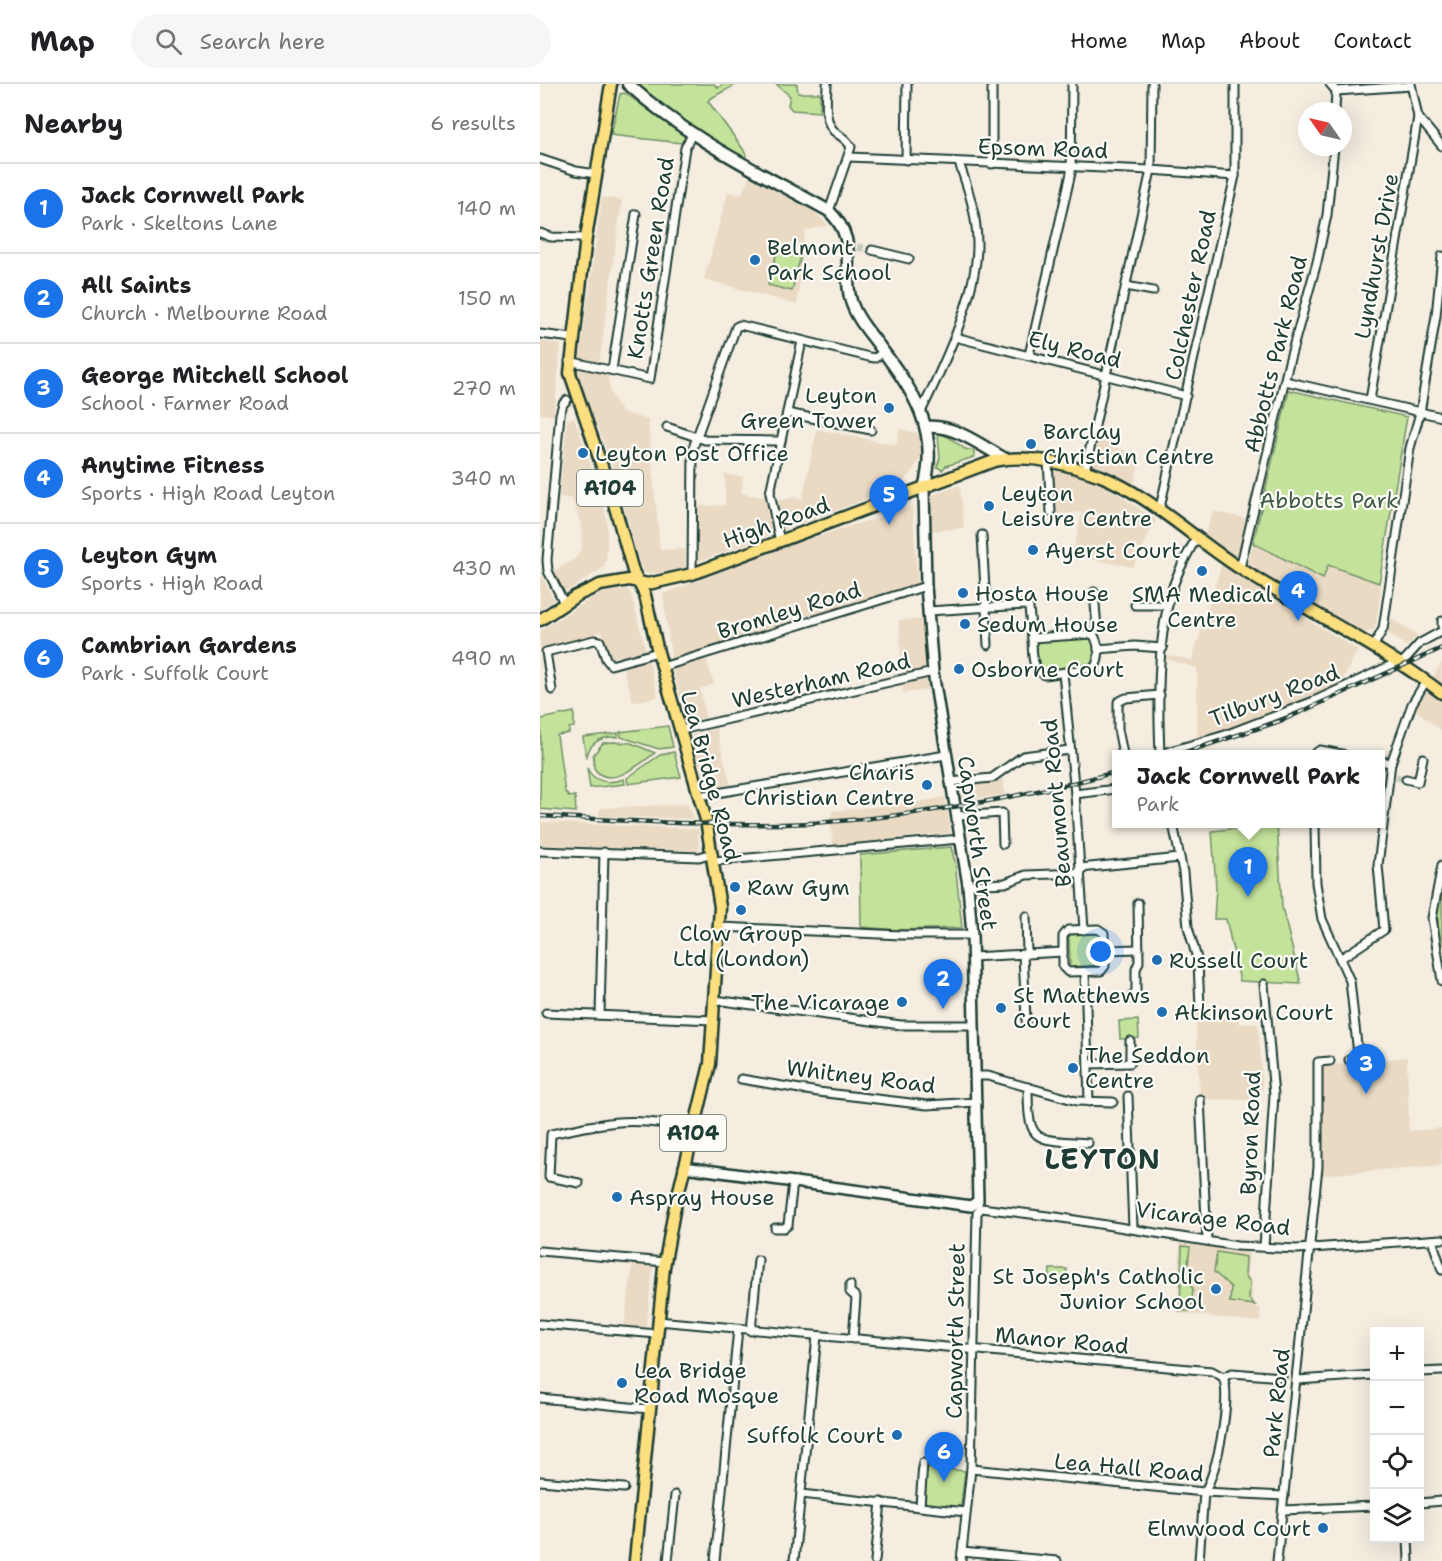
<!DOCTYPE html>
<html lang="en">
<head>
<meta charset="utf-8">
<style>
	body { margin:0; font-family:"Shantell Sans",sans-serif; background:#f6f6f6; color:#202124 }
	.controls { position:absolute; right:18px; bottom:18px; display:grid; overflow:hidden; border-radius:0px; box-shadow:0 6px 24px #0002 }
	.controls button { width:54px; height:54px; display:grid; place-items:center; padding:0; border:0; border-bottom:2px solid #e0e0e0; background:#fff; color:#202124; font:30px sans-serif }
	.compass { position:absolute; left:758px; top:18px; width:54px; height:54px; border-radius:50%; background:#fff; box-shadow:0 6px 24px #0002; rotate:304deg }
	.you { position:absolute; left:561px; top:868px; width:21px; height:21px; margin:-15px; border:4px solid #fff; border-radius:50%; background:#1a73e8; box-shadow:0 0 0 9px #1a73e833 }
	.badge { display:grid; place-items:center; width:39px; height:39px; border-radius:50%; background:#1a73e8; color:#fff; font-size:20px; font-weight:700 }
	.pin { position:absolute; translate:-50% -50px; filter:drop-shadow(0 2px 3px #0008) }
	.pin::after { content:''; position:absolute; top:32px; width:21px; height:18px; background:inherit; clip-path:polygon(0 0,100% 0,50% 100%) }
	.popup { position:absolute; left:572px; top:666px; width:273px; height:78px; box-sizing:border-box; display:grid; place-content:center; border-radius:0px; background:#fff; filter:drop-shadow(0 2px 4px #0005); font-size:20px; white-space:nowrap; color:#757577 }
	.popup b { font-size:22px; color:#202124 }
	.popup::after { content:''; position:absolute; left:50%; top:100%; margin-left:-12px; border:12px solid transparent; border-top-color:#fff }
	.list { margin:0; padding:0; list-style:none }
	h2 { display:flex; justify-content:space-between; align-items:center; height:78px; margin:0; padding:0 24px; font-size:26px }
	h2 small { font-size:20px; font-weight:400; color:#757577 }
	.list li { display:grid; grid-template-columns:39px 1fr auto; gap:18px; align-items:center; box-sizing:border-box; height:90px; padding:0 24px; border-top:2px solid #e0e0e0 }
	.list b { display:block; font-size:22px; white-space:nowrap }
	.list p { margin:0; font-size:20px; white-space:nowrap; color:#757577 }
	.list em { font-size:20px; font-style:normal; color:#757577 }
	.icon { flex:none; width:33px; height:33px; fill:none; stroke:currentColor; stroke-width:2; stroke-linecap:round; stroke-linejoin:round }
	.map { position:relative; flex:none; width:902px; height:1477px; overflow:hidden }
	header { display:flex; align-items:center; gap:36px; box-sizing:border-box; height:84px; padding:0 30px; background:#fff; border-bottom:2px solid #e0e0e0 }
	header strong { font-size:28px }
	nav { display:flex; gap:33px; margin-inline-start:auto; font-size:21px }
	.search { width:420px; height:54px; background:#f6f6f6; display:flex; align-items:center; gap:15px; box-sizing:border-box; padding:0 21px; border-radius:33px; color:#757577; font-size:22px }
	main { display:flex }
	aside { flex:1; background:#fff }
	.map>svg:first-child { display:block }
	.built { fill:#eadac4 }
	.green { fill:#c3e29a; stroke:#719067; stroke-width:1.5 }
	.lines { fill:none; stroke-linecap:round; stroke-linejoin:round }
	.minor-tunnel { stroke:#c9cabe; stroke-width:7; stroke-dasharray:7 3.5; stroke-linecap:butt }
	.minor-casing { stroke:#1f3d34; stroke-width:11 }
	.tertiary-casing { stroke:#1f3d34; stroke-width:14 }
	.secondary-casing { stroke:#1f3d34; stroke-width:15 }
	.primary-casing { stroke:#1f3d34; stroke-width:15 }
	.minor { stroke:#fdfcf7; stroke-width:7 }
	.tertiary { stroke:#fdfcf7; stroke-width:9 }
	.secondary { stroke:#fdfcf7; stroke-width:10 }
	.primary { stroke:#fce080; stroke-width:10 }
	.rail-casing { stroke:#1f3d34; stroke-width:4.5 }
	.rail { stroke:#fdfcf7; stroke-width:2; stroke-dasharray:7; stroke-linecap:butt }
	.poi-dot { fill:#1f6fb2; stroke:#fdfcf7; stroke-width:2 }
	.labels { text-anchor:middle; stroke-width:4.5; stroke-linejoin:round; paint-order:stroke }
	.shield { fill:#fdfcf7; stroke:#62766e; stroke-width:1.5 }
	.shield-label { font-size:21px; font-weight:bold; fill:#1f3d34 }
	.street-label { font-size:22px; fill:#1f3d34; stroke:#fdfcf7 }
	.poi-label { font-size:22px; fill:#1f3d34; stroke:#fdfcf7; text-anchor:start }
	.park-label { font-size:22px; fill:#405e48; stroke:#fdfcf7 }
	.district-label { font-size:28px; font-weight:bold; letter-spacing:1.5px; fill:#1f3d34; stroke:#fdfcf7 }
</style>
</head>
<body>
<header>
<strong>Map</strong>
<div class="search"><svg class="icon" aria-label="search" viewBox="0 0 24 24"><circle cx="10" cy="10" r="6"/><path d="M15 15l6 6"/></svg>Search here</div>
<nav><a>Home</a><a>Map</a><a>About</a><a>Contact</a></nav>
</header>
<main>
<aside>
<h2>Nearby<small>6 results</small></h2>
<ul class="list">
<li><span class="badge">1</span><div><b>Jack Cornwell Park</b><p>Park · Skeltons Lane</p></div><em>140 m</em></li>
<li><span class="badge">2</span><div><b>All Saints</b><p>Church · Melbourne Road</p></div><em>150 m</em></li>
<li><span class="badge">3</span><div><b>George Mitchell School</b><p>School · Farmer Road</p></div><em>270 m</em></li>
<li><span class="badge">4</span><div><b>Anytime Fitness</b><p>Sports · High Road Leyton</p></div><em>340 m</em></li>
<li><span class="badge">5</span><div><b>Leyton Gym</b><p>Sports · High Road</p></div><em>430 m</em></li>
<li><span class="badge">6</span><div><b>Cambrian Gardens</b><p>Park · Suffolk Court</p></div><em>490 m</em></li>
</ul>
</aside>
<div class="map">
<svg width="902" height="1477" viewBox="0 0 902 1477">
	<rect width="100%" height="100%" fill="#f4ede0"/>
	<filter id="ink" filterUnits="userSpaceOnUse"><feTurbulence type="fractalNoise" baseFrequency=".0167" numOctaves="2"/><feDisplacementMap in="SourceGraphic" scale="12" xChannelSelector="R" yChannelSelector="G"/><feConvolveMatrix kernelMatrix="1 2 1 2 8 2 1 2 1" color-interpolation-filters="sRGB"/></filter>
	<g filter="url(#ink)">
		<!-- built -->
		<g class="built">
			<path d="M209 93 272 126 289 141 265 147 257 221 164 195 188 108 201 111Z"/>
			<path d="M62 113 82 116 58 288 68 290 70 308 81 328 108 336 120 466 145 465V483L130 488 107 490 102 487 68 368 42 307 38 288Z"/>
			<path d="M0 257 21 261 14 332 0 330Z"/>
			<path d="M34 333 61 410 67 437V466L65 483 24 509 13 488 35 475 42 463 41 440 32 415 19 413 27 336Z"/>
			<path d="M277 345 356 361 360 345 383 350 381 372 372 389 356 404 160 477 156 474V422L185 421V390L203 393 201 409 221 413 232 410 234 418 254 413 262 416Z"/>
			<path d="M557 354 601 374 593 402 551 381Z"/>
			<path d="M507 384 536 390 569 404 616 436 593 483 532 472 542 428 511 431Z"/>
			<path d="M420 401 424 444 391 447 390 412Z"/>
			<path d="M372 423 378 502 163 565 174 600 160 605 166 635 148 640 133 588 123 510 253 460Z"/>
			<path d="M673 427 708 435 699 476 664 453Z"/>
			<path d="M713 459 783 495 787 481 839 499 841 506 835 545 825 549 708 483Z"/>
			<path d="M682 479 727 511 818 566 797 606 657 658V584L622 574 623 570 652 576Z"/>
			<path d="M3 493 14 516 0 526V495Z"/>
			<path d="M74 506H87L91 510 118 613 93 618 80 572 70 574 62 548 16 561 0 568V547L58 510Z"/>
			<path d="M850 534 866 544 878 552 866 562 848 549Z"/>
			<path d="M390 535 388 606 363 609 359 536Z"/>
			<path d="M902 579V647L872 623Z"/>
			<path d="M176 644 191 701 164 704 151 652Z"/>
			<path d="M463 695 465 711 419 716 417 701Z"/>
			<path d="M405 713 411 749 293 761 290 735 292 727 372 719Z"/>
			<path d="M148 720 153 735 58 732 61 724Z"/>
			<path d="M0 738 158 745 159 767 0 761Z"/>
			<path d="M699 927V940H718L723 1005H713L714 1016 660 1015 655 930Z"/>
			<path d="M867 973 869 1047 902 1044V1081L783 1091V982Z"/>
			<path d="M640 1159 709 1169 707 1190 712 1196V1214L717 1224H721L720 1238 638 1229Z"/>
			<path d="M93 1180 113 1183 106 1243 103 1246 84 1243Z"/>
		</g>
		<!-- green -->
		<g class="green">
			<path d="M98 0H174L178 4 183 0H196C187 7 177 9 168 17L203 65 206 71 204 75C165 53 130 32 98 0Z"/>
			<path d="M236 0H257L258 9H280V28L252 26 248 21 250 12Z"/>
			<path d="M85 9 146 53 141 59 71 51 80 10Z"/>
			<path d="M238 164 261 171 252 207 228 201Z"/>
			<path d="M749 306 867 333 839 499 788 481 783 495 713 459Z"/>
			<path d="M403 349 425 365 434 367V373L406 382 402 386 397 383 400 374 398 351Z"/>
			<path d="M553 550 556 555 554 584 524 589 498 587 492 554Z"/>
			<path d="M34 628V643L29 644V649L17 651 25 708 29 713 35 712 36 728 0 725 1 635Z"/>
			<path d="M128 642 133 663 119 665 81 653 80 648Z"/>
			<path d="M78 649V653C62 652 50 657 46 674L43 653Z"/>
			<path d="M73 658 91 659 115 669C100 680 69 707 54 684L53 671 63 659Z"/>
			<path d="M134 668 141 693 88 700 87 694 120 671Z"/>
			<path d="M47 684C55 700 69 700 84 695L85 700 50 704Z"/>
			<path d="M737 740 742 823 761 900 700 897 686 835H674L676 803 672 747Z"/>
			<path d="M411 763 415 778 422 844 358 846 321 843 320 771Z"/>
			<path d="M902 793V872C897 844 896 821 902 793Z"/>
			<path d="M557 848 561 851 559 853 560 875 563 876V881L560 884 558 881 532 883V886L527 883 530 880 529 855 526 854 528 850H557Z"/>
			<path d="M598 936 599 954 580 955 579 937Z"/>
			<path d="M642 1162 650 1163 646 1198 651 1199V1203L653 1204 651 1227H640Z"/>
			<path d="M677 1168 706 1173 705 1191 710 1198 709 1215 715 1221 690 1218 691 1203 674 1188Z"/>
			<path d="M510 1185H527L526 1201 509 1200Z"/>
			<path d="M385 1383 425 1387 421 1421 415 1423 382 1419Z"/>
		</g>
		<g class="lines">
			<!-- minor-tunnel -->
			<g class="minor-tunnel">
				<path d="M317 163 332 166"/>
				<path d="M856 693 866 695"/>
			</g>
			<!-- minor casing -->
			<g class="minor-casing">
				<g id="minor">
					<path d="M287 0C287 14 283 36 294 47 301 53 307 55 311 63L289 127"/>
					<path d="M452 0V80"/>
					<path d="M790 0 796 7"/>
					<path d="M871 0 878 33 902 62"/>
					<path d="M796 7 871 2"/>
					<path d="M795 27 796 7"/>
					<path d="M309 73 611 86 695 92"/>
					<path d="M0 75 36 87 56 90"/>
					<path d="M366 76 367 0"/>
					<path d="M0 149 11 153 46 154"/>
					<path d="M332 166 369 175"/>
					<path d="M586 202 613 207"/>
					<path d="M0 250 32 254"/>
					<path d="M415 253 646 312"/>
					<path d="M489 271 531 89 532 0"/>
					<path d="M29 277 110 295 145 64 152 50"/>
					<path d="M72 286 96 130"/>
					<path d="M745 297 902 333"/>
					<path d="M830 316 878 33"/>
					<path d="M381 328C403 282 438 210 437 159 437 131 428 104 419 79"/>
					<path d="M247 329 331 346"/>
					<path d="M127 343 165 356 241 357"/>
					<path d="M508 377 511 428"/>
					<path d="M545 387 611 86 612 0"/>
					<path d="M619 428 695 92V0"/>
					<path d="M442 451 448 561"/>
					<path d="M656 454C646 473 635 492 630 513 617 560 618 622 620 670L685 651 774 617 858 578"/>
					<path d="M240 458 230 409 262 257"/>
					<path d="M700 484 749 278 777 178 787 131 794 63"/>
					<path d="M152 490 153 364 196 243 200 241 329 273 335 274 344 268"/>
					<path d="M24 519 8 487 7 476 20 330 23 320 27 316"/>
					<path d="M595 521H628"/>
					<path d="M388 527 486 521 489 524 492 554"/>
					<path d="M902 537V542"/>
					<path d="M553 550C559 559 561 575 554 584L505 591C490 584 493 568 492 554Z"/>
					<path d="M553 550 557 544 554 508"/>
					<path d="M833 563 843 545 870 364 880 329 896 232 902 172"/>
					<path d="M558 565 595 562 623 564"/>
					<path d="M861 580 880 559 902 547"/>
					<path d="M122 583 386 502"/>
					<path d="M523 589 535 710 544 846"/>
					<path d="M12 606 6 568 54 556 60 557 66 575 71 581 118 568"/>
					<path d="M141 646 393 588"/>
					<path d="M583 670 578 645V618L586 614 620 611"/>
					<path d="M774 670 780 666 802 670"/>
					<path d="M840 677 851 679"/>
					<path d="M866 695 878 698 883 674"/>
					<path d="M410 698 452 694 483 672 530 666"/>
					<path d="M535 710 576 705"/>
					<path d="M159 712 406 671"/>
					<path d="M417 732 462 729 463 760"/>
					<path d="M633 740 643 788 648 843 658 878 660 923"/>
					<path d="M775 740 776 799 782 835 810 897 818 970 815 975 809 976"/>
					<path d="M0 767 159 773 173 769"/>
					<path d="M174 777 420 755"/>
					<path d="M902 781 892 834 902 897"/>
					<path d="M540 784 640 774"/>
					<path d="M428 801 465 799 486 791 541 789"/>
					<path d="M486 832 487 870"/>
					<path d="M180 843 362 851H432"/>
					<path d="M558 845 564 849 565 882 561 887 528 888 523 883V852L528 846Z"/>
					<path d="M565 866 599 865"/>
					<path d="M483 870 486 936"/>
					<path d="M432 873 523 868"/>
					<path d="M800 875 844 846 838 781 851 679 872 620 886 597"/>
					<path d="M545 889 549 1018"/>
					<path d="M724 900 734 1011 724 1163"/>
					<path d="M591 914 596 907V885L599 878 598 819"/>
					<path d="M175 916 361 941H434"/>
					<path d="M6 929 174 936"/>
					<path d="M60 931 64 768"/>
					<path d="M548 980 590 979V957"/>
					<path d="M436 992H448L537 1017 573 1018"/>
					<path d="M201 995 278 1008 387 1021 437 1018"/>
					<path d="M488 1003C488 1061 494 1055 548 1059"/>
					<path d="M588 1012 593 1144"/>
					<path d="M660 1015 667 1156"/>
					<path d="M39 1099 9 1093 11 1050C70 1037 94 1032 154 1045"/>
					<path d="M235 1144H244L248 1141 253 1098"/>
					<path d="M892 1156 902 1186"/>
					<path d="M0 1167 125 1178"/>
					<path d="M310 1201V1208L316 1213 313 1255"/>
					<path d="M118 1237 672 1287 683 1293"/>
					<path d="M0 1240 117 1250"/>
					<path d="M211 1247 218 1176"/>
					<path d="M880 1288 902 1287"/>
					<path d="M683 1293 692 1289 742 1293"/>
					<path d="M757 1296 834 1291"/>
					<path d="M0 1314 109 1325"/>
					<path d="M431 1385 664 1408 744 1412"/>
					<path d="M0 1397 84 1404"/>
					<path d="M664 1408C677 1391 692 1313 683 1293"/>
					<path d="M261 1410 426 1428"/>
					<path d="M880 1419 902 1417"/>
					<path d="M380 1422 383 1379"/>
					<path d="M743 1426 834 1422"/>
					<path d="M868 1454 869 1477"/>
					<path d="M422 1468 517 1477"/>
					<path d="M128 1477 135 1411"/>
					<path d="M175 1477 198 1245"/>
					<path d="M254 1477 277 1252"/>
					<path d="M335 1477 341 1418"/>
					<path d="M421 1477 431 1385 437 1129 441 1124 516 1133 697 1162 757 1165 902 1155"/>
					<path d="M659 1477 664 1408"/>
					<path d="M737 1477 778 1083V978L790 977"/>
				</g>
			</g>
			<!-- tertiary casing -->
			<g class="tertiary-casing">
				<path id="tertiary" d="M144 1083 431 1122 438 1117 432 851 428 801 393 588 386 502 384 404"/>
			</g>
			<!-- secondary casing -->
			<g class="secondary-casing">
				<g id="secondary">
					<path d="M88 0C150 56 217 87 289 127 320 157 301 183 311 217 316 234 330 249 340 263 374 308 400 347 384 404"/>
					<path d="M387 343C414 340 442 362 465 375"/>
				</g>
			</g>
			<!-- primary casing -->
			<g class="primary-casing">
				<g id="primary">
					<path d="M71 0 46 154 30 289 71 409 93 487 105 511 118 568 166 736 180 823 170 980 134 1127 124 1183 95 1477"/>
					<path d="M0 536 36 512 60 501 89 496 108 500 152 490 454 377C488 369 528 380 561 392 612 413 654 455 701 485 767 527 839 561 902 609"/>
				</g>
			</g>
			<!-- minor -->
			<use href="#minor" class="minor"/>
			<!-- tertiary -->
			<use href="#tertiary" class="tertiary"/>
			<!-- secondary -->
			<use href="#secondary" class="secondary"/>
			<!-- primary -->
			<use href="#primary" class="primary"/>
			<!-- rail casing -->
			<g class="rail-casing">
				<g id="rail">
					<path d="M640 670 743 636 902 564"/>
					<path d="M0 732C91 737 181 743 272 739 372 733 479 714 576 688"/>
				</g>
			</g>
			<!-- rail -->
			<use href="#rail" class="rail"/>
		</g>
	</g>
	<!-- markers -->
	<g class="poi-dot">
		<circle cx="215" cy="176" r="6"/>
		<circle cx="349" cy="324" r="6"/>
		<circle cx="491" cy="360" r="6"/>
		<circle cx="43" cy="369" r="6"/>
		<circle cx="449" cy="422" r="6"/>
		<circle cx="493" cy="466" r="6"/>
		<circle cx="662" cy="487" r="6"/>
		<circle cx="423" cy="509" r="6"/>
		<circle cx="425" cy="540" r="6"/>
		<circle cx="419" cy="585" r="6"/>
		<circle cx="387" cy="701" r="6"/>
		<circle cx="195" cy="803" r="6"/>
		<circle cx="201" cy="826" r="6"/>
		<circle cx="617" cy="876" r="6"/>
		<circle cx="362" cy="918" r="6"/>
		<circle cx="461" cy="924" r="6"/>
		<circle cx="622" cy="928" r="6"/>
		<circle cx="533" cy="984" r="6"/>
		<circle cx="77" cy="1113" r="6"/>
		<circle cx="676" cy="1205" r="6"/>
		<circle cx="82" cy="1299" r="6"/>
		<circle cx="357" cy="1351" r="6"/>
		<circle cx="783" cy="1444" r="6"/>
	</g>
	<g class="labels">
		<!-- shield labels -->
		<g class="shield">
			<rect x="37" y="386" width="66" height="36" rx="4.5"/>
			<rect x="120" y="1031" width="66" height="36" rx="4.5"/>
		</g>
		<g class="shield-label">
			<text x="70" y="411">A104</text>
			<text x="153" y="1056">A104</text>
		</g>
		<!-- street labels -->
		<g class="street-label">
			<text transform="translate(503 64) rotate(2)" y="8">Epsom Road</text>
			<text transform="translate(836 172) rotate(-80)" y="8">Lyndhurst Drive</text>
			<text transform="translate(110 174) rotate(-81)" y="8">Knotts Green Road</text>
			<text transform="translate(650 211) rotate(-78)" y="8">Colchester Road</text>
			<text transform="translate(535 265) rotate(14)" y="8">Ely Road</text>
			<text transform="translate(735 270) rotate(-76)" y="8">Abbotts Park Road</text>
			<text transform="translate(236 438) rotate(-20)" y="8">High Road</text>
			<text transform="translate(249 526) rotate(-17)" y="8">Bromley Road</text>
			<text transform="translate(281 596) rotate(-13)" y="8">Westerham Road</text>
			<text transform="translate(734 611) rotate(-21)" y="8">Tilbury Road</text>
			<text transform="translate(171 692) rotate(75)" y="8">Lea Bridge Road</text>
			<text transform="translate(516 719) rotate(-95)" y="8">Beaumont Road</text>
			<text transform="translate(438 759) rotate(82)" y="8">Capworth Street</text>
			<text transform="translate(321 992) rotate(7)" y="8">Whitney Road</text>
			<text transform="translate(710 1049) rotate(-88)" y="8">Byron Road</text>
			<text transform="translate(673 1134) rotate(7)" y="8">Vicarage Road</text>
			<text transform="translate(415 1247) rotate(-89)" y="8">Capworth Street</text>
			<text transform="translate(522 1256) rotate(5)" y="8">Manor Road</text>
			<text transform="translate(736 1319) rotate(-84)" y="8">Park Road</text>
			<text transform="translate(589 1383) rotate(5)" y="8">Lea Hall Road</text>
		</g>
		<!-- poi labels -->
		<g class="poi-label">
			<text x="227" y="171">Belmont<tspan x="227" dy="25">Park School</tspan></text>
			<text x="337" y="319" text-anchor="end">Leyton<tspan x="337" dy="25">Green Tower</tspan></text>
			<text x="503" y="355">Barclay<tspan x="503" dy="25">Christian Centre</tspan></text>
			<text x="55" y="377">Leyton Post Office</text>
			<text x="461" y="417">Leyton<tspan x="461" dy="25">Leisure Centre</tspan></text>
			<text x="505" y="474">Ayerst Court</text>
			<text x="435" y="517">Hosta House</text>
			<text x="662" y="518" text-anchor="middle">SMA Medical<tspan x="662" dy="25">Centre</tspan></text>
			<text x="437" y="548">Sedum House</text>
			<text x="431" y="593">Osborne Court</text>
			<text x="375" y="696" text-anchor="end">Charis<tspan x="375" dy="25">Christian Centre</tspan></text>
			<text x="207" y="811">Raw Gym</text>
			<text x="201" y="857" text-anchor="middle">Clow Group<tspan x="201" dy="25">Ltd (London)</tspan></text>
			<text x="629" y="884">Russell Court</text>
			<text x="473" y="919">St Matthews<tspan x="473" dy="25">Court</tspan></text>
			<text x="350" y="926" text-anchor="end">The Vicarage</text>
			<text x="634" y="936">Atkinson Court</text>
			<text x="545" y="979">The Seddon<tspan x="545" dy="25">Centre</tspan></text>
			<text x="89" y="1121">Aspray House</text>
			<text x="664" y="1200" text-anchor="end">St Joseph's Catholic<tspan x="664" dy="25">Junior School</tspan></text>
			<text x="94" y="1294">Lea Bridge<tspan x="94" dy="25">Road Mosque</tspan></text>
			<text x="345" y="1359" text-anchor="end">Suffolk Court</text>
			<text x="771" y="1452" text-anchor="end">Elmwood Court</text>
		</g>
		<!-- park labels -->
		<g class="park-label">
			<text x="789" y="424">Abbotts Park</text>
		</g>
		<!-- district labels -->
		<g class="district-label">
			<text x="563" y="1085">LEYTON</text>
		</g>
	</g>
</svg>
<div class="controls">
<button>+</button>
<button>−</button>
<button><svg class="icon" aria-label="locate" viewBox="0 0 24 24"><circle cx="12" cy="12" r="6"/><path d="M12 2v4M12 18v4M2 12h4M18 12h4"/></svg></button>
<button><svg class="icon" aria-label="layers" viewBox="0 0 24 24"><path d="M12 4l9 5-9 5-9-5zM3 14l9 5 9-5"/></svg></button>
</div>
<svg class="compass" viewBox="-18 -18 36 36"><path d="M0-13l5 13h-10z" fill="#e53935"/><path d="M0 13l5-13h-10z" fill="#757577"/></svg>
<div class="you"></div>
<div class="pin badge" style="left:708px;top:813px">1</div>
<div class="popup"><b>Jack Cornwell Park</b>Park</div>
<div class="pin badge" style="left:403px;top:925px">2</div>
<div class="pin badge" style="left:826px;top:1010px">3</div>
<div class="pin badge" style="left:758px;top:537px">4</div>
<div class="pin badge" style="left:349px;top:441px">5</div>
<div class="pin badge" style="left:404px;top:1398px">6</div>
</div>
</main>
</body>
</html>
